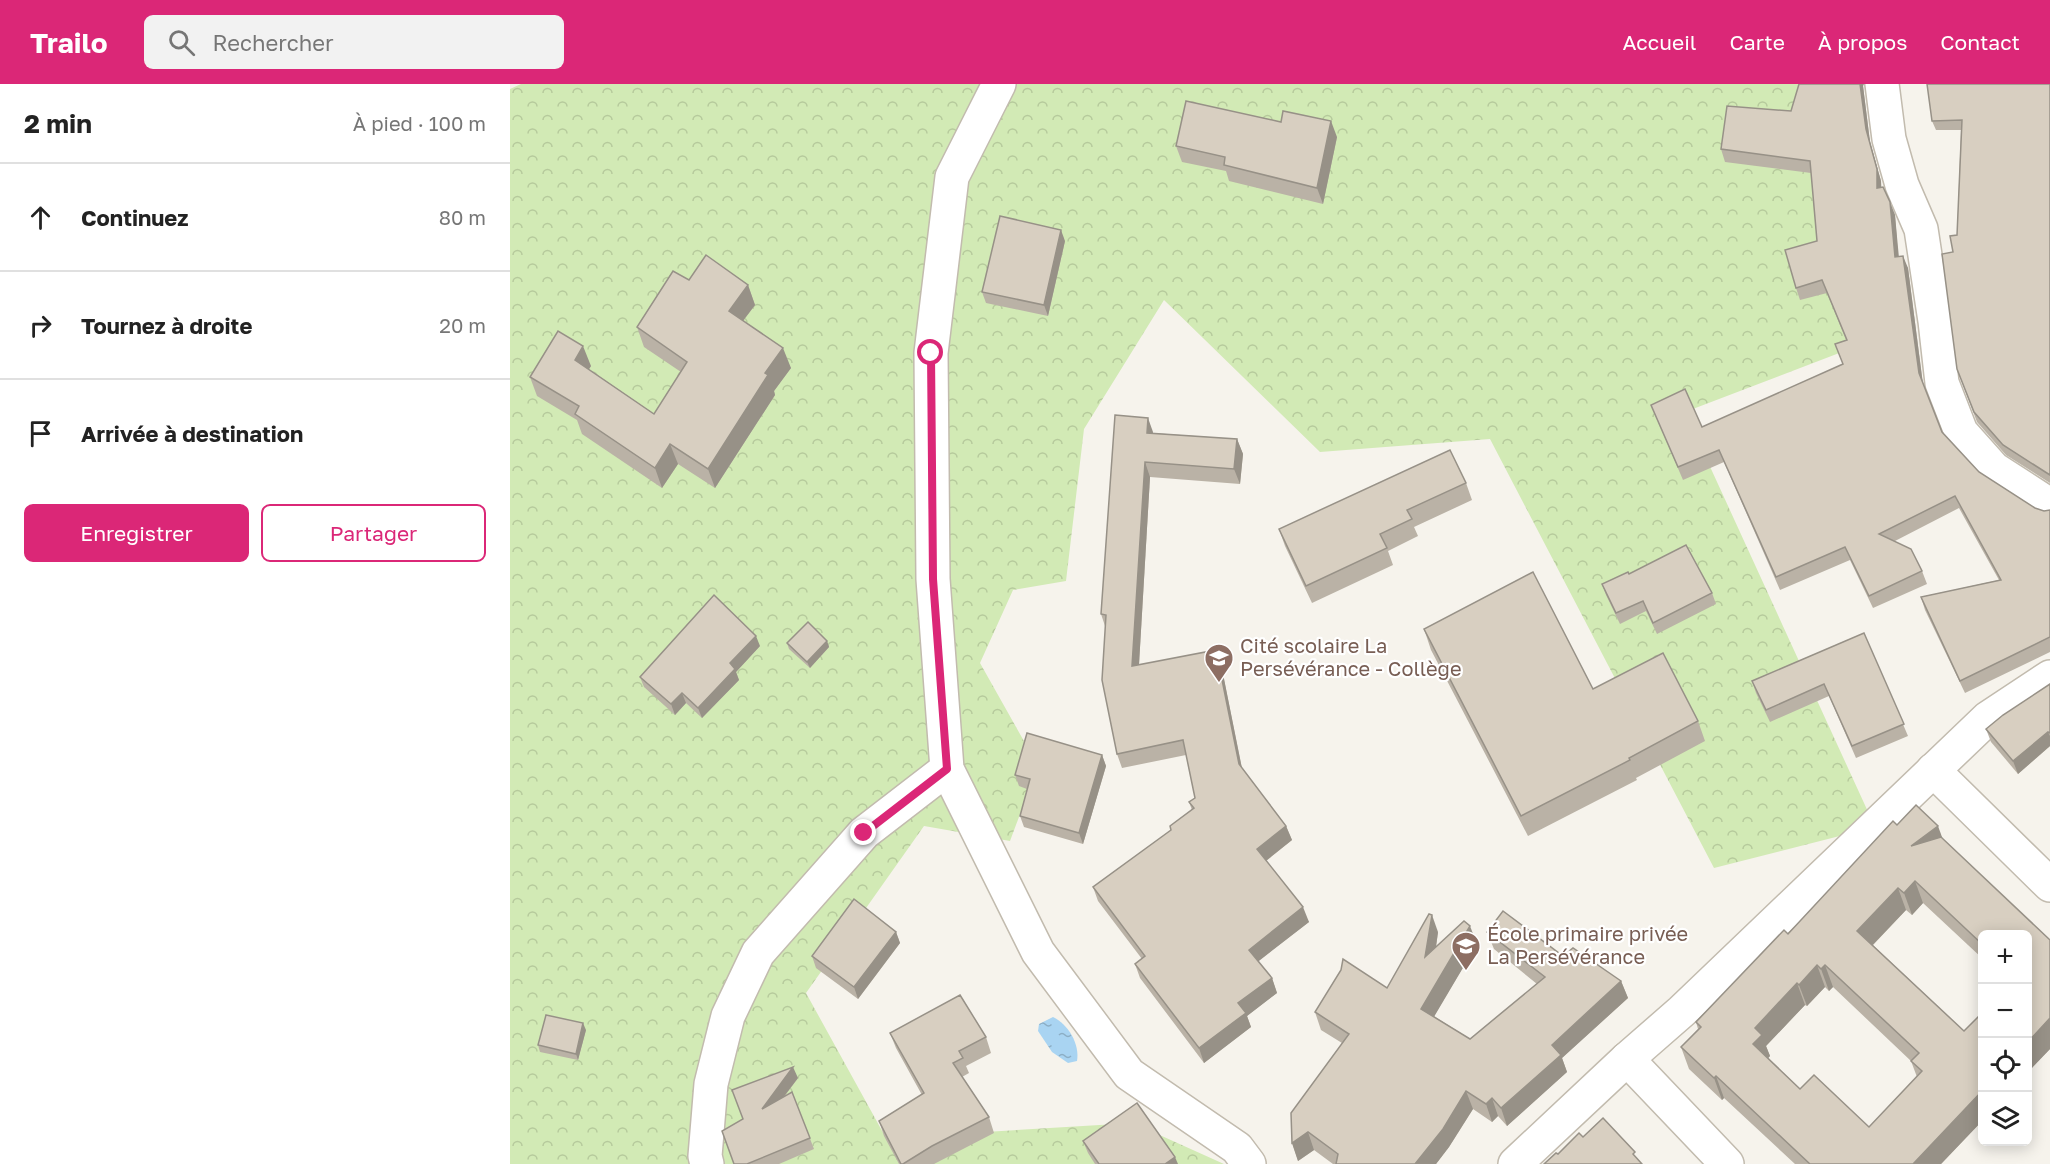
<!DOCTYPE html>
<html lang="fr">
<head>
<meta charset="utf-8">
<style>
	body { margin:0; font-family:"Golos Text",sans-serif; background:#f2f2f2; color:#222 }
	.controls { position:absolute; right:18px; bottom:18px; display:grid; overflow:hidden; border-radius:9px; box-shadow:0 3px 15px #0003 }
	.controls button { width:54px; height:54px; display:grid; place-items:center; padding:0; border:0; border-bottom:2px solid #e0e0e0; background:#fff; color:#222; font:30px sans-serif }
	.stop { position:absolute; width:18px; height:18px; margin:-14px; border:4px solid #db2777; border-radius:50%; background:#fff }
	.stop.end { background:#db2777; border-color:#fff; box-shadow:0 2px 6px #0008 }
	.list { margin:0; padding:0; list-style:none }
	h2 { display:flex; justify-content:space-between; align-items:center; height:78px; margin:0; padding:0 24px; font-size:26px }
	h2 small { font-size:20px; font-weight:400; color:#767676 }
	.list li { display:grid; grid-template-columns:39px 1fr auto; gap:18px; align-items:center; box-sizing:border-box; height:108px; padding:0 24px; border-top:2px solid #e0e0e0 }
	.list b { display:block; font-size:22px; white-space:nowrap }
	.list em { font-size:20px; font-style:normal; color:#767676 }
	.actions { display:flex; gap:12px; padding:18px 24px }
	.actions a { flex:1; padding:14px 0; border:2px solid #db2777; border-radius:9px; text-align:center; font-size:21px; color:#db2777 }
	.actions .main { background:#db2777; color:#fff }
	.icon { flex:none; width:33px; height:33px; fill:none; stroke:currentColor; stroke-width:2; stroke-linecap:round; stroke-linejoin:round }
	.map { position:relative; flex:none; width:1540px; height:1080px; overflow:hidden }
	header { display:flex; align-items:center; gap:36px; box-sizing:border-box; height:84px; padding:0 30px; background:#db2777; color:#fff }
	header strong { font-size:28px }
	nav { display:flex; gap:33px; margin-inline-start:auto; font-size:21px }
	.search { width:420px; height:54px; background:#f2f2f2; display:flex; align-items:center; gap:15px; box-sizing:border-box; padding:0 21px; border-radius:9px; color:#767676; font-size:22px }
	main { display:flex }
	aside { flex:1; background:#fff }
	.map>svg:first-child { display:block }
	.forest { fill:url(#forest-crowns) }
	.water { fill:url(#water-ripples) }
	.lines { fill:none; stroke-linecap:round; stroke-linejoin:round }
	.minor-casing { stroke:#c2bbae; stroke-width:36 }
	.minor { stroke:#fff; stroke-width:33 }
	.wall { fill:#bab2a6; fill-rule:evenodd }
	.shaded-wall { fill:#979187 }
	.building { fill:#d8cfc1; stroke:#979187; stroke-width:1.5; fill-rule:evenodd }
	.route { stroke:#db2777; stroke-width:8 }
	.labels { text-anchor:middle; stroke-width:4.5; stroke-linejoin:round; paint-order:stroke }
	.education-label { font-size:20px; fill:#785e54; stroke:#fff; text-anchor:start }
</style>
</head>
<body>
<header>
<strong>Trailo</strong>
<div class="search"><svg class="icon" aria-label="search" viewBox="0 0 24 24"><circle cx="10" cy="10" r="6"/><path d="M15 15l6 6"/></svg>Rechercher</div>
<nav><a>Accueil</a><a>Carte</a><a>À propos</a><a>Contact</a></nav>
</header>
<main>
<aside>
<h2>2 min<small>À pied · 100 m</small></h2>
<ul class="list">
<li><svg class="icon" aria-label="ahead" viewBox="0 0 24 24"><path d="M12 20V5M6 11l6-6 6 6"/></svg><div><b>Continuez</b></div><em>80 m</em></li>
<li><svg class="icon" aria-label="right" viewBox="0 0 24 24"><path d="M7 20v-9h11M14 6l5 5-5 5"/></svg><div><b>Tournez à droite</b></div><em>20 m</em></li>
<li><svg class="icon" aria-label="arrive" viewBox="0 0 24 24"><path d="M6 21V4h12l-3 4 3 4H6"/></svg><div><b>Arrivée à destination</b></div></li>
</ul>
<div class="actions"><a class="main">Enregistrer</a><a>Partager</a></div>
</aside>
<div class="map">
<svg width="1540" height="1080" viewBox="0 0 1540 1080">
	<defs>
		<pattern id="forest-crowns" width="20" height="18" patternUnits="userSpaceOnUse" patternTransform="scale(1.5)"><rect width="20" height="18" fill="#d2eab5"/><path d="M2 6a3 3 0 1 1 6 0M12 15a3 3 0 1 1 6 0" fill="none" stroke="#b6ca9c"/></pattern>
		<pattern id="water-ripples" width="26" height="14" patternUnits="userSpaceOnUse" patternTransform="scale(1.5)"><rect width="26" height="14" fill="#a9d4f2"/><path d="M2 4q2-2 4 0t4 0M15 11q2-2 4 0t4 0" fill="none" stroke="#8caec5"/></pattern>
	</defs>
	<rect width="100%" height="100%" fill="#f6f3ec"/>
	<!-- forest -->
	<path class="forest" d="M11 0H1318L1358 258 1175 328 1365 743 1204 784 980 355 810 368 654 216 574 345 556 497 503 506 470 579 528 682 500 757 414 742 296 909 376 1054 623 1039 714 1080H0V5Z"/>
	<!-- water -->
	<path class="water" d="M543 933C558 940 570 960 567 977L558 979 542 968 528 947 529 940Z"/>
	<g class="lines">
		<!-- minor casing -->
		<g class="minor-casing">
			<g id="minor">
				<path d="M489 0 442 93 421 269 423 495 437 685 528 868 619 990 727 1064 739 1080"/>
				<path d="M1372 0 1379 55 1392 101 1411 145 1425 237 1432 299 1451 348 1484 385 1540 421"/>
				<path d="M1423 686 1540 801"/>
				<path d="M1117 975 1217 1080"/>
				<path d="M197 1080 195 1072 201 1000 218 932 248 869 354 749 437 685"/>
				<path d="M1005 1080 1117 975 1172 927 1478 634 1540 593"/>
			</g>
		</g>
		<!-- minor -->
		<use href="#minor" class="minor"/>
	</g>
	<!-- wall -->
	<g class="wall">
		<path d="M1540 0V399L1496 371 1467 338 1447 285 1443 168 1447 151 1451 46H1426L1422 37Z"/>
		<path d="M1353 2 1360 58 1371 97V103L1385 131 1388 172 1398 184 1413 300 1432 348 1469 388 1525 424 1534 427 1540 426V568L1455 609 1415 526 1411 513 1489 496 1449 424 1385 457 1412 487 1417 500 1363 524 1340 476 1270 506 1214 378 1173 396 1141 321 1192 343 1333 280 1325 260 1336 256 1317 209 1290 216 1286 204 1307 157 1301 89 1215 78 1211 65Z"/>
		<path d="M827 53 813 120 719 97 716 87 672 78 666 62Z"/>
		<path d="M555 157 538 232 476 219 472 208Z"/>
		<path d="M179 196 238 201 245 221 233 237 281 284 264 307 265 311 205 404 168 380 152 404 72 350 67 336 27 312 20 293 81 282 79 285 144 330 171 288 134 263 127 243Z"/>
		<path d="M643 349 727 355 733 370 730 400 640 393 629 581 711 580 732 684 776 742 782 756 756 777 799 838 748 877 762 894 767 909 737 932 741 943 694 979 630 894 625 880 632 875 588 817 583 803 661 746 660 742 682 726 679 718 685 714 676 671 612 684 607 670 595 542 591 530Z"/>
		<path d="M956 399 962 416 904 443 908 452 878 467 883 481 802 519 775 462 769 445Z"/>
		<path d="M1119 490 1202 509 1206 520 1147 550 1136 527 1110 540 1096 511 1092 500Z"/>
		<path d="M914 545 1083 605 1188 637 1195 657 1126 694 1127 696 1018 752 921 566Z"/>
		<path d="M1354 549 1398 652 1346 674 1319 612 1260 638 1246 609 1242 597Z"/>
		<path d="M317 557 319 563 300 584 279 565 277 559Z"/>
		<path d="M250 562 226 588 229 596 192 634 176 619 165 631 134 603 130 593Z"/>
		<path d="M1540 600V662L1508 690 1481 658 1476 645Z"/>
		<path d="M592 671 596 682 573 760 514 743 510 732 517 705 509 702 505 691Z"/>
		<path d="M1387 741 1433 755 1540 856V965L1518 988V850H1473V875L1413 819 1402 831 1396 826 1363 861 1454 947 1473 928V1036L1431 1080H1285L1214 1014 1212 1016 1179 985 1171 963 1188 945 1186 938 1278 850ZM1315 903 1319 907 1323 903 1401 977 1407 993 1359 1043 1290 1005 1258 974 1260 972 1256 962 1295 921 1297 922Z"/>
		<path d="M386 848 390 859 348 915 306 884 302 872Z"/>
		<path d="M928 848 926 863 967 860 924 932 960 955 1027 900 984 865 977 848 1053 872 1111 897 1118 914 1052 974 1057 988 997 1042 988 1032 982 1038 963 1025 939 1063 926 1080H823L804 1066 788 1077 782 1059 832 959 811 946 805 928 877 904Z"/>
		<path d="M76 946 68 976 30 968 28 961Z"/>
		<path d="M380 949 476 953 481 969 456 982 459 989 452 993 479 1033 484 1049 424 1080H389L374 1052 369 1037 412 1011 386 964Z"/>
		<path d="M288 994 274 1013 282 1008 304 1065 269 1080H224L233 1035Z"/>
		<path d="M573 1057 668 1080H585L578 1069Z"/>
	</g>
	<!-- shaded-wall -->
	<g class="shaded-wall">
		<path d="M1350 0H1354L1353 2 1360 58 1371 97 1372 116 1367 104 1356 45Z"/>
		<path d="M821 37 827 53 813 120 807 104Z"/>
		<path d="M1380 118 1385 131 1390 185 1385 173Z"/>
		<path d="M551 146 555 157 538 232 534 221Z"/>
		<path d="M1393 172 1398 184 1413 301 1409 289Z"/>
		<path d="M238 201 245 221 226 246 219 227Z"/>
		<path d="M73 262 81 282 72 296 65 276Z"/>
		<path d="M273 264 281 284 264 307 265 311 205 404 198 385 255 289Z"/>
		<path d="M638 334 643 348 642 363 637 349Z"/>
		<path d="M727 355 733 370 730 400 724 385Z"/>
		<path d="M160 360 168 380 152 404 145 384Z"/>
		<path d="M635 378 640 393 628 597 622 582Z"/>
		<path d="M246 552 250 562 226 588 229 596 192 634 188 624 220 579Z"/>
		<path d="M317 557 319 563 300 584 297 578Z"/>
		<path d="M706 566 711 580 734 695 729 680Z"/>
		<path d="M172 609 176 619 165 631 161 620Z"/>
		<path d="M1538 648 1540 652V662L1508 690 1503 677Z"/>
		<path d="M592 671 596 682 573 760 569 749Z"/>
		<path d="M776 742 782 756 752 780 747 765Z"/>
		<path d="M1428 742 1436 764 1401 762Z"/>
		<path d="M1405 797 1413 819 1402 831 1394 809Z"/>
		<path d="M1388 804 1396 826 1355 869 1347 847Z"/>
		<path d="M793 823 799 838 745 880 739 866Z"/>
		<path d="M922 831 928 848 922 891 915 873Z"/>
		<path d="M960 842 967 860 918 943 911 925Z"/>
		<path d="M386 848 390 859 348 915 344 903Z"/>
		<path d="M1307 881 1315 903 1297 922 1289 901Z"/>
		<path d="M1315 881 1323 903 1319 907 1311 885Z"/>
		<path d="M762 894 767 909 737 932 741 943 694 979 689 964 728 919Z"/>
		<path d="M1111 897 1118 914 1052 974 1057 988 997 1042 991 1024 1042 961Z"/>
		<path d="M1287 899 1295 921 1256 962 1260 972 1251 982 1243 960 1245 944Z"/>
		<path d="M1540 934V965L1518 988V958Z"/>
		<path d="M73 939 76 946 68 976 66 970Z"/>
		<path d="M283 983 288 994 256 1036 252 1025Z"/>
		<path d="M1206 992 1214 1014 1212 1016 1204 994Z"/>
		<path d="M1473 1006V1036L1431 1080H1403Z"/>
		<path d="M956 1007 963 1025 939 1063 926 1080H905Z"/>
		<path d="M982 1014 988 1032 982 1038 976 1020Z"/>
		<path d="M798 1048 804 1066 788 1077 782 1059Z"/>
		<path d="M665 1073 668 1080H655Z"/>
	</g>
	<!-- building -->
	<g class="building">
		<path d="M1289 0H1350L1356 45 1367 85V104L1373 103 1380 118 1385 173 1393 172 1409 289 1432 348 1469 388 1525 424 1534 427 1540 426V553L1450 597 1411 513 1491 496 1445 412 1369 450 1401 465 1412 487 1359 512 1335 463 1266 493 1209 366 1168 383 1141 321 1175 305 1192 343 1333 280 1325 260 1337 256 1312 196 1286 204 1275 166 1307 157 1300 77 1211 65 1217 22 1281 27Z"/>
		<path d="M1417 0H1540V391L1493 361 1464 328 1447 285 1432 170 1443 168 1440 152 1447 151 1452 36 1422 37Z"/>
		<path d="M676 17 771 38 773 27 821 37 807 104 714 81 715 73 666 62Z"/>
		<path d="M490 132 551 146 534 221 472 208Z"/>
		<path d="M196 171 238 201 219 227 273 264 255 289 258 291 198 385 160 360 145 384 65 330 69 322 20 293 48 247 73 262 65 276 144 330 177 278 127 243 163 187 179 196Z"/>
		<path d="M605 331 638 334 637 349 727 355 724 385 635 378 622 582 706 566 729 680 776 742 747 765 793 823 739 866 762 894 728 919 736 929 689 964 625 880 635 872 583 803 661 746 660 742 684 724 679 718 685 714 673 656 607 670 592 596 596 531 591 530Z"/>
		<path d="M940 366 956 399 897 426 902 435 870 450 877 464 796 502 769 445Z"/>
		<path d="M1176 461 1202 509 1143 539 1133 517 1106 529 1092 500 1118 488 1119 490Z"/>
		<path d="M1023 488 1083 605 1153 569 1188 637 1119 674 1120 676 1011 732 914 545Z"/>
		<path d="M204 511 246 552 220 579 225 585 188 624 172 609 161 620 130 593Z"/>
		<path d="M298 538 317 557 297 578 277 559Z"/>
		<path d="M1354 549 1394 640 1342 662 1314 600 1256 626 1242 597Z"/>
		<path d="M1540 600V649L1538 648 1503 677 1476 645 1493 631Z"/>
		<path d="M517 649 592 671 569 749 510 732 520 695 505 691Z"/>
		<path d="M1406 721 1428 742 1401 762 1431 753 1540 856V934L1518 958V850H1473V861L1405 797 1394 809 1388 804 1347 847 1454 947 1473 928V1006L1403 1080H1300L1206 992 1204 994 1171 963 1191 943 1186 938 1274 846 1278 850 1383 737 1387 741ZM1307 881 1311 885 1315 881 1409 969 1401 977 1412 987 1359 1043 1304 991 1290 1005 1243 960 1252 951 1245 944 1287 899 1289 901Z"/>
		<path d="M344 815 386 848 344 903 302 872Z"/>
		<path d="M993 827 1053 872 1063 864 1111 897 1042 961 1051 971 991 1024 982 1014 976 1020 956 1007 933 1045 905 1080H826L828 1070 798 1048 782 1059 781 1029 839 950 805 928 831 886 833 875 877 904 919 830 922 831 915 873 954 837 960 842 911 925 960 955 1035 893 977 848Z"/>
		<path d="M450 911 476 953 449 967 453 974 443 979 479 1033 422 1062 393 1080H391L369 1037 414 1009 380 949Z"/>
		<path d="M36 931 73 939 66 970 28 961Z"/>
		<path d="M283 983 252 1025 282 1008 300 1054 237 1080H224L212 1047 233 1035 222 1006Z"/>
		<path d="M627 1019 665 1073 655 1080H589L573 1057Z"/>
		<path d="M1093 1034 1125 1068 1123 1070 1132 1080H1034L1046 1069 1048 1070 1069 1049 1073 1053Z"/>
	</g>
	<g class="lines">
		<!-- route -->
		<path class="route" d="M354 749 437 685 423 495 421 269"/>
	</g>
	<!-- icons -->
	<defs>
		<g id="school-pin" transform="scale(1.5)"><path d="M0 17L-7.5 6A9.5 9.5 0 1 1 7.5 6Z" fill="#8d6e63" stroke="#fff"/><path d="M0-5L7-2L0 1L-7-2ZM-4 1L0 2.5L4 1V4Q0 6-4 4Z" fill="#fff"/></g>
	</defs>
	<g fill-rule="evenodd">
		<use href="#school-pin" x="709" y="574"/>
		<use href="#school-pin" x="956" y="862"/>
	</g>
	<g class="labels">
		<!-- education labels -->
		<g class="education-label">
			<text x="730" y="569">Cité scolaire La<tspan x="730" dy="23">Persévérance - Collège</tspan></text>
			<text x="977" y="857">École primaire privée<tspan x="977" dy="23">La Persévérance</tspan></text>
		</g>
	</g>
</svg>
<div class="controls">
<button>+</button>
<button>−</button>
<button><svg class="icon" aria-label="locate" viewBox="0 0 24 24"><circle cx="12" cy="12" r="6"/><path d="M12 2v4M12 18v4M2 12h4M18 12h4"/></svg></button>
<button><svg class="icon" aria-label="layers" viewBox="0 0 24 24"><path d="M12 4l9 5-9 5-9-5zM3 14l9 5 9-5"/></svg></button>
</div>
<div class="stop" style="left:421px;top:269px"></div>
<div class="stop end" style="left:354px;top:749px"></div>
</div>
</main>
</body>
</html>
